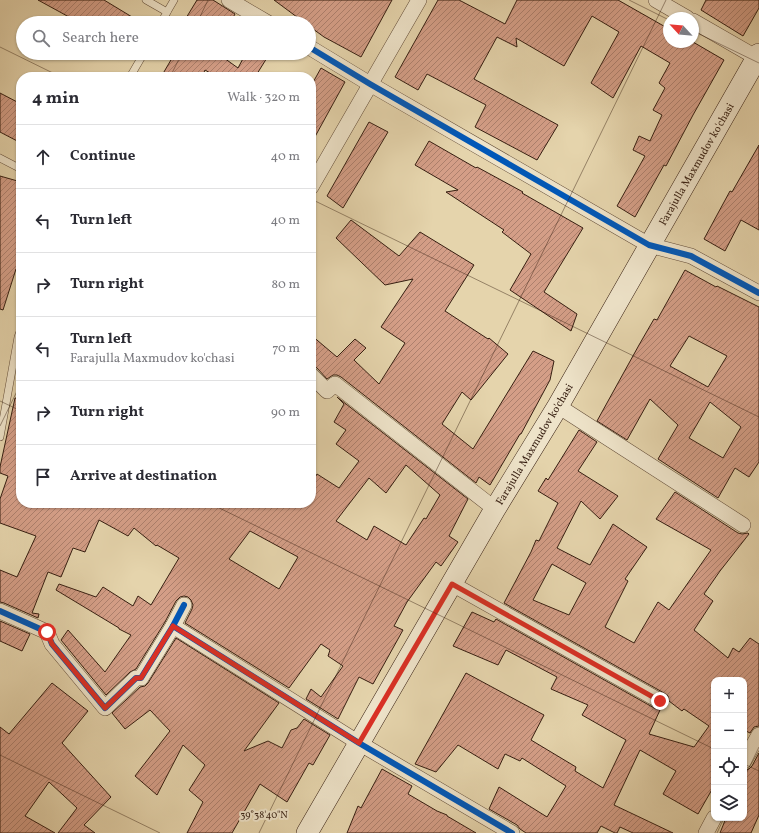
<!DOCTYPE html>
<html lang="en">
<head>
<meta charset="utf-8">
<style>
	body { margin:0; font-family:Vollkorn,serif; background:#f7f7f7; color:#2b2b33 }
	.controls { position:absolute; right:12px; bottom:12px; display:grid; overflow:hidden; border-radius:8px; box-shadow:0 1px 3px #0004 }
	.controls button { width:36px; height:36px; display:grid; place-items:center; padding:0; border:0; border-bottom:1px solid #e1e1e2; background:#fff; color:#2b2b33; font:20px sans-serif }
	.compass { position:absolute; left:663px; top:12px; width:36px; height:36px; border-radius:50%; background:#fff; box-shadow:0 1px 3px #0004; rotate:296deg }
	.stop { position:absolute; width:12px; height:12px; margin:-9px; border:3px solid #d93025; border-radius:50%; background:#fff }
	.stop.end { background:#d93025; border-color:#fff; box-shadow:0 1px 4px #0008 }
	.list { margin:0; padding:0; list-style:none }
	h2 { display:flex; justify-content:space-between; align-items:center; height:52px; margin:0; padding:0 16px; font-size:17px }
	h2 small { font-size:13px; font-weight:400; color:#7c7c81 }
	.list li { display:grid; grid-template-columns:26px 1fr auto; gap:12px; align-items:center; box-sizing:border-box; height:64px; padding:0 16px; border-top:1px solid #e1e1e2 }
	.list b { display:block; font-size:15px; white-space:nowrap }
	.list p { margin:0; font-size:13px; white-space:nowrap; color:#7c7c81 }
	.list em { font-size:13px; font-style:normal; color:#7c7c81 }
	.icon { flex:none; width:22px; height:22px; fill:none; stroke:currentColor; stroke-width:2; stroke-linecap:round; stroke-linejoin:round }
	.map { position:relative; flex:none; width:759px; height:833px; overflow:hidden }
	.search { position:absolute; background:#fff; box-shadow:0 1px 3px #0004; left:16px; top:16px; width:300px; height:44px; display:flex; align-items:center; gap:10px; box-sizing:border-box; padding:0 14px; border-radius:22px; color:#7c7c81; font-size:15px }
	.panel { position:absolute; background:#fff; box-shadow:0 1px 3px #0004; left:16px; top:72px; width:300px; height:436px; border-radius:16px }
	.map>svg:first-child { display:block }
	.building { fill:url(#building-hatch); stroke:#361e11; fill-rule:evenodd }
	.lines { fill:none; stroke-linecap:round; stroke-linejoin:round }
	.lane-casing { stroke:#624c38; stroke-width:8 }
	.street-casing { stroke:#624c38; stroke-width:16 }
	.secondary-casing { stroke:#361e11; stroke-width:22 }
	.lane { stroke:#eee3c9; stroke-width:7 }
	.street { stroke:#eee3c9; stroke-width:15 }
	.secondary { stroke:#eee3c9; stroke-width:21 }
	.cycleway-casing { stroke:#eee3c9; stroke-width:8 }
	.cycleway { stroke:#0057b8; stroke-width:6 }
	.route { stroke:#d93025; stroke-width:5 }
	.ticks { fill:none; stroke:#361e11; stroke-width:1; stroke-opacity:0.45 }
	.labels { text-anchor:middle; stroke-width:4; stroke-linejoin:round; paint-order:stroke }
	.street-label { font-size:11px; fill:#361e11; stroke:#eee3c9 }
	.ticks-label { font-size:10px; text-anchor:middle; fill:#361e11; stroke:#eee3c9; stroke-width:4; stroke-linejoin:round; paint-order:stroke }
</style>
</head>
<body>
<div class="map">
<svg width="759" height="833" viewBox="0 0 759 833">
	<defs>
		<pattern id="building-hatch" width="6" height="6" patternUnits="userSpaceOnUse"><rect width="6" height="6" fill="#d49e87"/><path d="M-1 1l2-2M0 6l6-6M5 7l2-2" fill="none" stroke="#ad806d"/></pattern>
	</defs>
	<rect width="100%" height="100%" fill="#e5d4ac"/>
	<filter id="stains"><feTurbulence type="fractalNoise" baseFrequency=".005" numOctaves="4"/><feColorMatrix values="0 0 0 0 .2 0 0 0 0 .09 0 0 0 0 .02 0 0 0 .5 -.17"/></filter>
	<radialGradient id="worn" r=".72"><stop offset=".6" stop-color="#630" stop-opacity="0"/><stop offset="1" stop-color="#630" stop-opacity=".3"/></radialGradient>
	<!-- building -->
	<g class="building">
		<path d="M38 0H104L142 23H80Z"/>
		<path d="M197 0H213L235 14 230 23H183Z"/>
		<path d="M274 0H392L361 57 324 37 309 26V23H305Z"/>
		<path d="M438 0H459L505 24 517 0H618L669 29V42H693L724 60 693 115 666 166 664 165 635 217 617 206 645 156 633 150 639 136 650 141 662 115 653 110 665 88 659 83 670 63 641 46 613 98 591 83 619 32 592 16 564 66 516 38 517 47 497 37 474 79 558 125 537 160 475 127 486 105 427 74 418 90 395 77Z"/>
		<path d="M706 0H759V8L743 36 701 10Z"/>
		<path d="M175 53H217L238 68 246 53H270L255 77H217L205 70 202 77H161Z"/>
		<path d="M321 68 345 82 311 144V86Z"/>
		<path d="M0 93 21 104V143L0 132Z"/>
		<path d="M369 122 388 132 343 208 327 196Z"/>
		<path d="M429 141 476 168 477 167 523 192 522 193 583 228 544 292 577 314 571 331 510 290 531 254 502 232 504 230 446 192 458 190 415 165Z"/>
		<path d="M759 145V230L741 220 725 251 704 239 730 191 732 192Z"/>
		<path d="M0 176 21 182V270L16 269 3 310 0 309Z"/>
		<path d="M351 220 399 256 420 232 474 265 445 311 488 339 489 338 508 354 471 400 462 392 442 424 473 449 533 351 554 361 550 380 521 434H520L490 485 479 477 476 483 341 377 337 375H333L327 379 317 368 314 366H311V335L337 357 355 339 366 348 354 360 379 384 405 343 381 327 413 279 385 285 336 238Z"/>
		<path d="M685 270 716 287 717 286 759 307V462L749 477 735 468 718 498 658 459 678 425 650 399 627 440 597 421 639 345 654 319 657 320ZM689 336 727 356 708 387 670 366ZM710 402 741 427 723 458 689 438Z"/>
		<path d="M337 397 468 499 449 536 458 542 441 566 436 562 407 602 394 626 403 630 373 684 359 677 338 719 306 699 311 689 321 697 343 666 328 656 330 650 321 644 289 688 185 623 192 609 193 605 191 600 188 597 184 596 180 597 176 601 165 622 136 669 130 672 106 695 61 640 68 630 105 672 131 635 119 629V628L56 590 59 584 96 597 103 587 133 606 138 596 151 605 179 558 157 545 156 546 134 528 128 536 99 520 85 552 73 548 61 577 48 572 32 613 39 614 38 618 4 603 0 602V570L17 577 36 536 0 523V499L8 476 0 473V467L15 398 21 399V503H311V484L317 474 339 488 359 461 336 444 346 430 334 422 344 404ZM406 465 440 495 426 519 424 518 406 545 374 526 367 540 336 521 369 478 386 493ZM250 531 298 557 279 589 229 559Z"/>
		<path d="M579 430 597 442 578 471 618 496 600 519 581 501 557 548 590 565 613 524 647 547 625 579 628 581 605 627 634 643 658 602 669 610 711 550 656 519 675 492 738 533 742 534 748 533 749 534 720 571 704 594 713 601 694 630 728 658 733 648 739 652 750 638 759 644V726L754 727 750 733 744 730V680H714V786L698 814 663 794 676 771 640 750 614 805 673 833H633L620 827 617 833H615L601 826 597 833H526L520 829 517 825 489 809 499 787 547 817 566 786 522 758 520 761 505 754 498 769 458 745 436 772 415 764 466 673 544 715 531 740 576 767 575 771 603 788 626 740 582 715 588 705 551 689 557 677 506 650 498 665 453 646 472 612 494 622 496 619 656 709 660 710 649 734 694 747 709 726 684 709 682 711 669 701 668 696 664 693 504 603 531 552 536 540 539 541 558 503 538 491 546 478 548 480ZM552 564 586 583 569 615 533 600Z"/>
		<path d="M0 621 30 634 22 651 0 641Z"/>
		<path d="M176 638 279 703 244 751 268 741 282 748 291 730 297 728 304 719 330 735 313 765 309 763 287 802 260 784 232 833H187L203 802 189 790 205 765 183 745 157 795 135 776 170 731 150 710 125 729 112 713 140 687 145 686 148 683Z"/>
		<path d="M52 683 88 711 62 743 111 797 84 825 95 833H58L77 808 49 782 25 816 55 833H0V727L9 734Z"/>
		<path d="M759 753V815L751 833H720L726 818H744V772L745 770 749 769 752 766Z"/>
		<path d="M382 769 412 786 408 794 437 811 447 815V816L476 833H347L358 806 361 808Z"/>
	</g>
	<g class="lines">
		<!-- lane casing -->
		<g class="lane-casing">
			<g id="lane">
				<path d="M146 0 167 12 161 23"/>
				<path d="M167 12 174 0"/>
				<path d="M130 77 144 53"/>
				<path d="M0 158 21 169"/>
				<path d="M0 437 18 337 21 329"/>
			</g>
		</g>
		<!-- street casing -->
		<g class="street-casing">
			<g id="street">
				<path d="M229 0 268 23"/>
				<path d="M656 0 687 18"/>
				<path d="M693 21 759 59"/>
				<path d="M309 47 370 84 649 245 691 256 759 293"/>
				<path d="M311 187 419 0"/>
				<path d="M311 375 327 391 335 384 495 509"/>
				<path d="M558 406 743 525"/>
				<path d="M452 584 660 701"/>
				<path d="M184 605 173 626 359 743 512 833"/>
				<path d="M0 611 47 632 52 644 105 708 136 678H141L173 626"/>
				<path d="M744 761 759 735"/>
				<path d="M706 833 714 818"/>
			</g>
		</g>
		<!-- secondary casing -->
		<g class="secondary-casing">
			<path id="secondary" d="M307 833 495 509 558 406 759 54"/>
		</g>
		<!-- lane -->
		<use href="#lane" class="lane"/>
		<!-- street -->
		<use href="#street" class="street"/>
		<!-- secondary -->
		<use href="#secondary" class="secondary"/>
		<!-- cycleway casing -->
		<g class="cycleway-casing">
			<g id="cycleway">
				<path d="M309 47 370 84 649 245 691 256 759 293"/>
				<path d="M184 605 173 626 359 743 512 833"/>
				<path d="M0 611 47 632 52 644 105 708 136 678H141L173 626"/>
			</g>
		</g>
		<!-- cycleway -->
		<use href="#cycleway" class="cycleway"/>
	</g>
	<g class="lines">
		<!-- route -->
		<path class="route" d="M47 632 52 644 105 708 136 678H141L173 626 359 743 452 584 660 701"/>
	</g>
	<!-- ticks -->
	<path class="ticks" d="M629 0 669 20M197 23 208 0M693 31 759 63M0 47 61 77M170 77 182 53M311 199 759 417M0 401 21 411M0 426 21 383M209 503 714 749M0 755 160 833M744 764 759 771M744 778 759 747M259 833 666 0M717 833 724 818"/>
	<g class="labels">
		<!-- street labels -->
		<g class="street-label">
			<text transform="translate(696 164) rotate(-60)" y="4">Farajulla Maxmudov ko'chasi</text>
			<text transform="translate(534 444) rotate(-59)" y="4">Farajulla Maxmudov ko'chasi</text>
		</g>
	</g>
	<g class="ticks-label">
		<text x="264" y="818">39°38'40"N</text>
	</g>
	<rect width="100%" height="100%" filter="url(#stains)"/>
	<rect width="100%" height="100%" fill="url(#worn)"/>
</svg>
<div class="controls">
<button>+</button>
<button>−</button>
<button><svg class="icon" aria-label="locate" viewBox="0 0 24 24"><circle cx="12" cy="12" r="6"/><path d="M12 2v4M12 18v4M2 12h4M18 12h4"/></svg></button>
<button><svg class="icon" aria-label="layers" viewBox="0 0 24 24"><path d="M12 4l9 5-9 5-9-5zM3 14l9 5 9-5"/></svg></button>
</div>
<svg class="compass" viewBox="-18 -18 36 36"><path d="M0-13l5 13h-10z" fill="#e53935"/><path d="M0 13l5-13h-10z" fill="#7c7c81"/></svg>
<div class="stop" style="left:47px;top:632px"></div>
<div class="stop end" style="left:660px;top:701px"></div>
<div class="search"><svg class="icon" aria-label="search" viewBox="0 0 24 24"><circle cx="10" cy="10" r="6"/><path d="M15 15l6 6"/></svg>Search here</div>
<section class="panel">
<h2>4 min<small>Walk · 320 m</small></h2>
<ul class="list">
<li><svg class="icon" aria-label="ahead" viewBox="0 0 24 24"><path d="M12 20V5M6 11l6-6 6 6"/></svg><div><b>Continue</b></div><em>40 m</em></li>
<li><svg class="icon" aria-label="left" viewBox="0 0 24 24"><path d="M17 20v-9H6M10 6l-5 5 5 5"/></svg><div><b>Turn left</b></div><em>40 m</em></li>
<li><svg class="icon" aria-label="right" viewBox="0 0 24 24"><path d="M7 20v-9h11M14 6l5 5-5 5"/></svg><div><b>Turn right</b></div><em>80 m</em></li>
<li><svg class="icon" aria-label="left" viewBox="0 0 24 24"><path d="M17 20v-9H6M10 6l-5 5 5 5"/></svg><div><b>Turn left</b><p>Farajulla Maxmudov ko'chasi</p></div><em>70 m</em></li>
<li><svg class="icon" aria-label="right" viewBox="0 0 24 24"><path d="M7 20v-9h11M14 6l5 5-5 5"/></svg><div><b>Turn right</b></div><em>90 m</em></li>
<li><svg class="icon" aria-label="arrive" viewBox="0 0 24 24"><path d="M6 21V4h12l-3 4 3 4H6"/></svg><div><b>Arrive at destination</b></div></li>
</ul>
</section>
</div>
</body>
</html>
